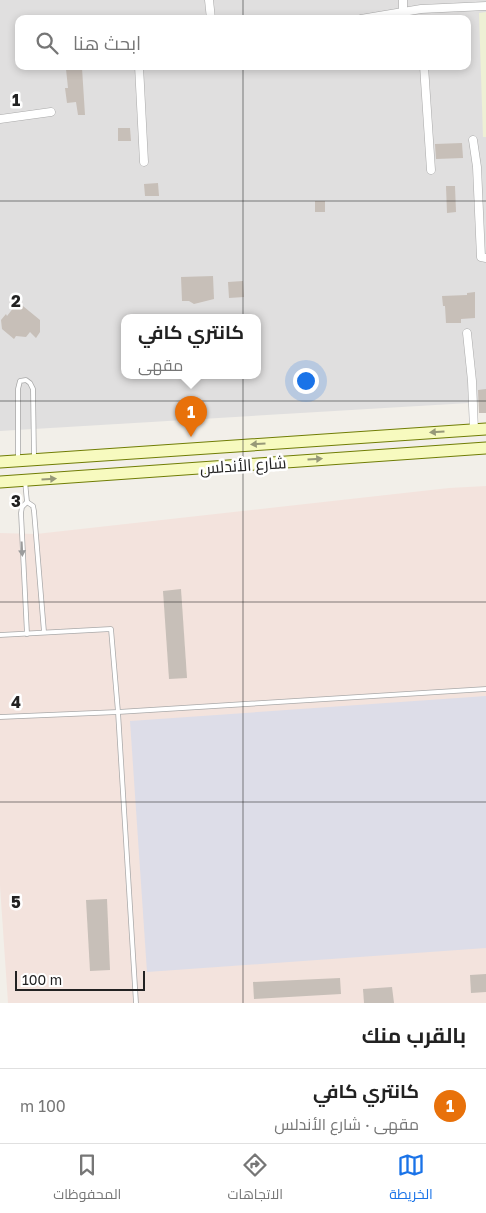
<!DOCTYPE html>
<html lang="ar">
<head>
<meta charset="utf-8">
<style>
	body { margin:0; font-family:"Golos Text",Cairo,sans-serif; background:#f6f6f6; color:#222; direction:rtl }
	.scale { position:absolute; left:15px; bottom:12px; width:130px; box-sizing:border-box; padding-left:5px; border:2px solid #222; border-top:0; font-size:14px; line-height:18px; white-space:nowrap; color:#222; -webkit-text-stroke:4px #fff; paint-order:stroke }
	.you { position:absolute; left:305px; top:380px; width:18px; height:18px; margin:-12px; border:4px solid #fff; border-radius:50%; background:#1a73e8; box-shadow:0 0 0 8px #1a73e833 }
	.badge { display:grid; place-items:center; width:32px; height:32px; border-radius:50%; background:#1a73e8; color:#fff; font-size:16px; font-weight:700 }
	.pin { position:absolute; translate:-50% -41px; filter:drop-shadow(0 1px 2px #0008) }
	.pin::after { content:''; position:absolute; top:26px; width:18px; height:15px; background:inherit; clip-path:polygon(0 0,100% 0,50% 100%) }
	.popup { position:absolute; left:121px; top:314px; width:140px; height:65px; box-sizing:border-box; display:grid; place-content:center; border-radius:10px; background:#fff; filter:drop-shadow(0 1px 4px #0005); font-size:16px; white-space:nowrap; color:#767676 }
	.popup b { font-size:19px; color:#222 }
	.popup::after { content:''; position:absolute; left:50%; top:100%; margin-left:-10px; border:10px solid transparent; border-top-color:#fff }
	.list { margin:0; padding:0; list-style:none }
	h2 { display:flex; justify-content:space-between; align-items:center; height:65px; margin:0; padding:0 20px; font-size:21px }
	h2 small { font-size:16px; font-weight:400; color:#767676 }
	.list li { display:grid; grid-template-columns:32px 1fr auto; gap:15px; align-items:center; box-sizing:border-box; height:75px; padding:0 20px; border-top:1px solid #e0e0e0 }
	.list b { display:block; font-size:19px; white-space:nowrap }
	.list p { margin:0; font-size:16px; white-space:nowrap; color:#767676 }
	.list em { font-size:16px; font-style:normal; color:#767676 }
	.icon { flex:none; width:28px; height:28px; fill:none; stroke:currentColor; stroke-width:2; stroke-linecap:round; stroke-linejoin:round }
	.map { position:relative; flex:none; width:486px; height:1003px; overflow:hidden; direction:ltr }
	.search { position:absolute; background:#fff; box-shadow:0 2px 8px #0003; left:15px; right:15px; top:15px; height:55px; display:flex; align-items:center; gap:12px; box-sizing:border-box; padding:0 18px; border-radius:10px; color:#767676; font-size:19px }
	.sheet { height:140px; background:#fff }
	nav { display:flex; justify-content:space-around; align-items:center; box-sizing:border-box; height:70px; border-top:1px solid #e0e0e0; background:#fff; font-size:14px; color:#767676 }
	nav a { display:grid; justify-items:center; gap:2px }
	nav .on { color:#1a73e8 }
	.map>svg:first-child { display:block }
	.residential { fill:#e0dfdf; fill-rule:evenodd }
	.military { fill:#f3e3dd }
	.farmland { fill:#eef0d5 }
	.plaza { fill:#dddde8 }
	.building { fill:#c7bfb8 }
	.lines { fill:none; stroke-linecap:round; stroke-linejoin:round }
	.service-casing { stroke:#a9a9a9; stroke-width:5.5 }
	.minor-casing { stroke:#a9a9a9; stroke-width:9 }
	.secondary-casing { stroke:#707d05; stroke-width:13 }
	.service { stroke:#fff; stroke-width:4 }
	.minor { stroke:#fff; stroke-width:8 }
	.secondary { stroke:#f7fabf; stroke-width:11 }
	.oneway { fill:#979978 }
	.oneway2 { fill:#9c9c9c }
	.grid { fill:none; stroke:#222; stroke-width:1; stroke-opacity:0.55 }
	.labels { text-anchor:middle; stroke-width:5; stroke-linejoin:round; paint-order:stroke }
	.street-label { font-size:16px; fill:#222; stroke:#fff }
	.grid-label { font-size:16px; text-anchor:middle; font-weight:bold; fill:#222; stroke:#fff; stroke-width:5; stroke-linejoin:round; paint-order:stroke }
</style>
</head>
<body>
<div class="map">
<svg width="486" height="1003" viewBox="0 0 486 1003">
	<rect width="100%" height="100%" fill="#f2efe9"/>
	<!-- residential -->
	<path class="residential" d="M0 0H486V402L0 431ZM19 19H467V66H19ZM125 318H257V376H125Z"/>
	<!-- military -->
	<path class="military" d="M486 486V1003H8L0 886V533L36 534 449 488Z"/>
	<!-- farmland -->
	<path class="farmland" d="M486 12V137H483L479 13Z"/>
	<!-- plaza -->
	<path class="plaza" d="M486 696V948L147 972 130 721Z"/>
	<!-- building -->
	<g class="building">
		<path d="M82 68 85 115H78L76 102 67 103 65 88H68L66 69Z"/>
		<path d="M118 128H130L131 141H118Z"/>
		<path d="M462 143 463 158 436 159 435 144Z"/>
		<path d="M158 183 159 196H145L144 184Z"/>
		<path d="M446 186H455L456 212 447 213Z"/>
		<rect x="315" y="201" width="10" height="11"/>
		<path d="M213 276 214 299 194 304 189 301H182L181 277Z"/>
		<path d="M243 281 244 297 229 298 228 282Z"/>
		<path d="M475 292V318L461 319V323H446L445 306H443L442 296 467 295V293Z"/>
		<path d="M18 302 40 320V332L36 338 30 332 26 337 16 336 14 339 2 329 1 320 6 314 7 316Z"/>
		<path d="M486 389V413H479L478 390Z"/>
		<path d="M181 589 187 678 169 679 163 591Z"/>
		<path d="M107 899 110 970 90 971 86 900Z"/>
		<path d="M486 974V992L471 993 470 975Z"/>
		<path d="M340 978 341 994 254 999 253 982Z"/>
		<path d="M392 987 394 1003H364L363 989Z"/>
	</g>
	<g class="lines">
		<!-- service casing -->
		<g class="service-casing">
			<g id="service">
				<path d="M18 458V389L20 381 26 380 30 383 33 389 34 457"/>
				<path d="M25 481 27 502 22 507 21 513 27 634"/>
				<path d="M27 502 33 506 34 511 44 632"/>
				<path d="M0 635 111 629 118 712 136 1003"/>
				<path d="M0 717 118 712 486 689"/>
			</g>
		</g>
		<!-- minor casing -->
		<g class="minor-casing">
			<g id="minor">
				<path d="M209 0 211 19"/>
				<path d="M403 12V0"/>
				<path d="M361 19 421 9 486 6"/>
				<path d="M139 66 144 162"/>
				<path d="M424 66 431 170"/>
				<path d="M0 119 51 112"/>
				<path d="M473 140 477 167 481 257 486 258"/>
				<path d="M467 333 472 381 474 430"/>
			</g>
		</g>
		<!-- secondary casing -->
		<g class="secondary-casing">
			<g id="secondary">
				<path d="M0 462 486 429"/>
				<path d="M0 482 486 448"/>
			</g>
		</g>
		<!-- service -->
		<use href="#service" class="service"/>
		<!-- minor -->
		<use href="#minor" class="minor"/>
		<!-- secondary -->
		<use href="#secondary" class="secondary"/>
	</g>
	<!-- one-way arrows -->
	<defs><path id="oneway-solid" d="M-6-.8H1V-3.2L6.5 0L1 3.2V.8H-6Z" transform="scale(1.25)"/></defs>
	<g class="oneway">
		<use href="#oneway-solid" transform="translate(437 432) rotate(176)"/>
		<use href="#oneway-solid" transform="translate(258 444) rotate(176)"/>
		<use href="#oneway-solid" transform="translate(315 459) rotate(-4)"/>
		<use href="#oneway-solid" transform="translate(49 479) rotate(-4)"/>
	</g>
	<use class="oneway2" href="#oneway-solid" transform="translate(22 549) rotate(87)"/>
	<!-- grid -->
	<path class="grid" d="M243 0V19M243 66V1003M0 201H486M0 401H486M0 602H486M0 802H486"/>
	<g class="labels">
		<!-- street labels -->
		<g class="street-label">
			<text transform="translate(243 465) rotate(-4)" y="6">شارع الأندلس</text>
		</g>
	</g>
	<g class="grid-label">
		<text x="16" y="106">1</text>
		<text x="16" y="307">2</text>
		<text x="16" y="507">3</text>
		<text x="16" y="708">4</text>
		<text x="16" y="908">5</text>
	</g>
</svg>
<div class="scale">100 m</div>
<div class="you"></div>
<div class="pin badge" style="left:191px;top:437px;background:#e8710a">1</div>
<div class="popup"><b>كانتري كافي</b>مقهى</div>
<div class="search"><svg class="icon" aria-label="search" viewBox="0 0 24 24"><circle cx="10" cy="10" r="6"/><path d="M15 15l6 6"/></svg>ابحث هنا</div>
</div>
<section class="sheet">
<h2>بالقرب منك<small></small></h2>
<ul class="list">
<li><span class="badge" style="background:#e8710a">1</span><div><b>كانتري كافي</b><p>مقهى · شارع الأندلس</p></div><em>100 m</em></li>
</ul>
</section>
<nav>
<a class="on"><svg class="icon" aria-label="map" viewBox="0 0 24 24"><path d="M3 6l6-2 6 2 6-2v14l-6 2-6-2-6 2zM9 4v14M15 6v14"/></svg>الخريطة</a>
<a><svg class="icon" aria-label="directions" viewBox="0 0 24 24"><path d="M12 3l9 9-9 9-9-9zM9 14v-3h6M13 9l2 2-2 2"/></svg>الاتجاهات</a>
<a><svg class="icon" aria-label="saved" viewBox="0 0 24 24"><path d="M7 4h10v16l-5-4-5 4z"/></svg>المحفوظات</a>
</nav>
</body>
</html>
